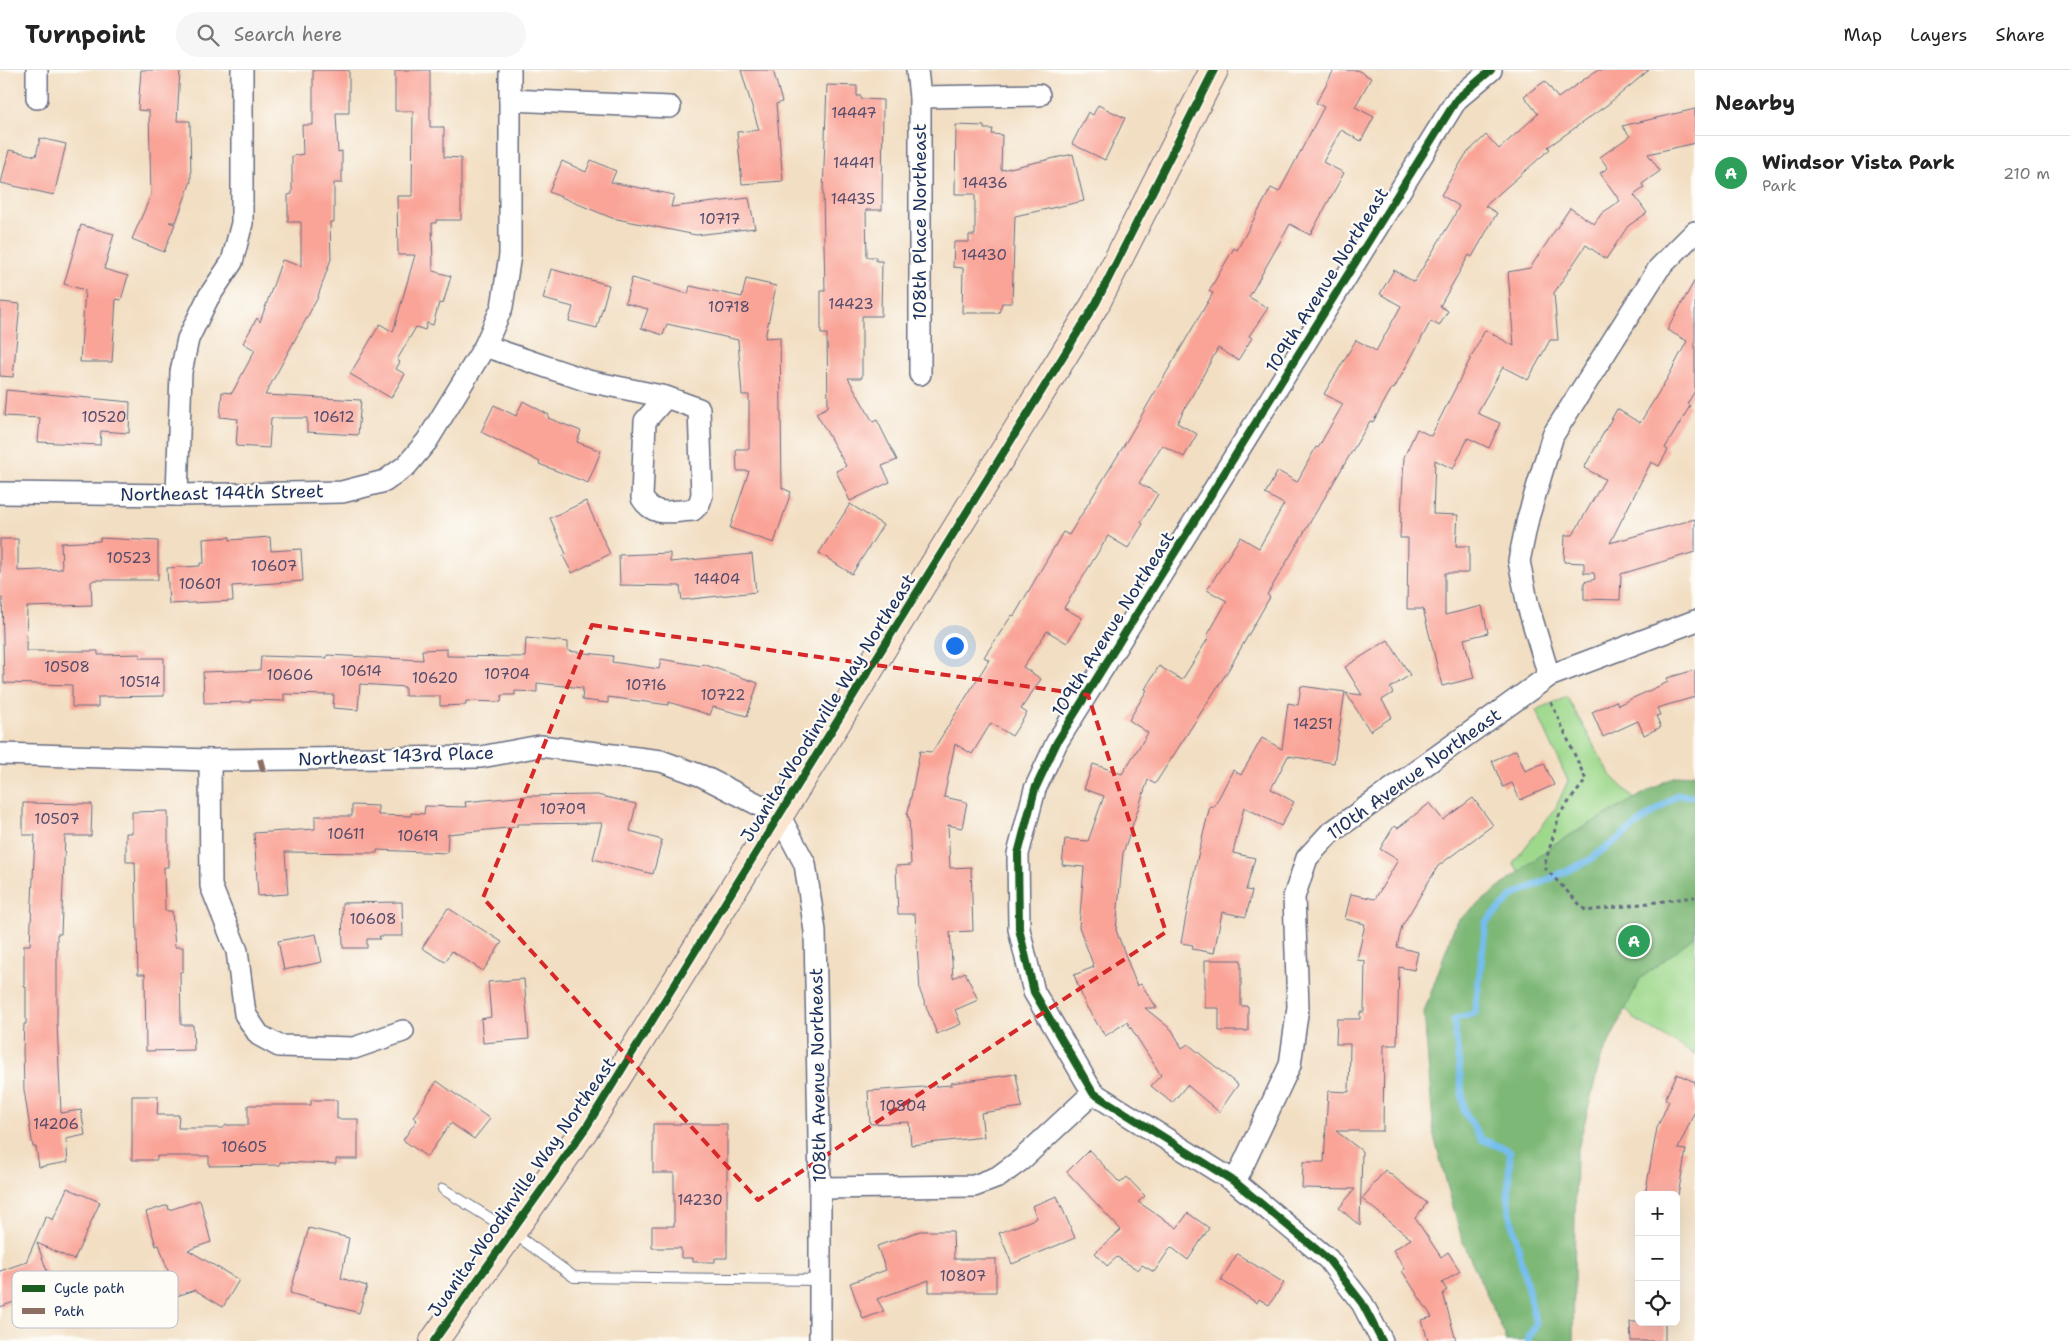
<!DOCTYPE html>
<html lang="en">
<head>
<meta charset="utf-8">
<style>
	body { margin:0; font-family:"Shantell Sans",sans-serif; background:#f6f6f6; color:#222 }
	.controls { position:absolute; right:15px; bottom:15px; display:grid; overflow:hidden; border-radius:8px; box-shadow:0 5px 20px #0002 }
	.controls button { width:45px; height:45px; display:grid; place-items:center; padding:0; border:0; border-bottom:1px solid #e0e0e0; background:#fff; color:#222; font:25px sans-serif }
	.you { position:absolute; left:954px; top:575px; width:18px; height:18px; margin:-12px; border:4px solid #fff; border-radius:50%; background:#1a73e8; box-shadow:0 0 0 8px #1a73e833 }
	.badge { display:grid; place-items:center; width:32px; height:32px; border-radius:50%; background:#0b8043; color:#fff; font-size:16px; font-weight:700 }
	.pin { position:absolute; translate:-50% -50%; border:2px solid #fff; box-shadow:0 1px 5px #0006 }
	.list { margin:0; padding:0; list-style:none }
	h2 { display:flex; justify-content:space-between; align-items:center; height:65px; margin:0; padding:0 20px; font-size:21px }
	h2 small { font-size:16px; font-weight:400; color:#767676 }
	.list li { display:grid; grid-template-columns:32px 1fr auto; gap:15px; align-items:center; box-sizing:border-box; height:75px; padding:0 20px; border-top:1px solid #e0e0e0 }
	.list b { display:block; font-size:19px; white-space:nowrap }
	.list p { margin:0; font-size:16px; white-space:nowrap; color:#767676 }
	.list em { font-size:16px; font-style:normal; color:#767676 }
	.icon { flex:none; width:28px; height:28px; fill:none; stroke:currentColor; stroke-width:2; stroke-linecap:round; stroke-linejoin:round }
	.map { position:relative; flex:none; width:1695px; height:1271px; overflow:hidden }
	header { display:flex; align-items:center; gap:30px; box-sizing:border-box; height:70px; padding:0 25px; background:#fff; border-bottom:1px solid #e0e0e0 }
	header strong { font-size:24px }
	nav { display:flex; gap:28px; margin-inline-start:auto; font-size:18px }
	.search { width:350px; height:45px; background:#f6f6f6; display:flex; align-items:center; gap:12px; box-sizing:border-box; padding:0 18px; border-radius:28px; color:#767676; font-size:19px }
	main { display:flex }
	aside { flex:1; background:#fff }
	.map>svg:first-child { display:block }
	.green { fill:#9dd88b; stroke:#5c8474 }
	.forest { fill:#7eb877; stroke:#4c746a }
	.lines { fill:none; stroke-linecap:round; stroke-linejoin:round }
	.stream { stroke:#74bdec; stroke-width:7 }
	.building { fill:#faa498 }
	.service-casing { stroke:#666c81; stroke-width:12 }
	.minor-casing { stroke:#666c81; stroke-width:24 }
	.secondary-casing { stroke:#666c81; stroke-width:30 }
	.path { stroke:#666c81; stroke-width:3; stroke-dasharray:4 4; stroke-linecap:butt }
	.service { stroke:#fff; stroke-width:10 }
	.minor { stroke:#fff; stroke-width:21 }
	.secondary { stroke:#fbe5cf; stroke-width:28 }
	.quiet { stroke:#8d6e63; stroke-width:6; stroke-dasharray:12 6; stroke-linecap:butt }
	.cycleway-casing { stroke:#fdfcf7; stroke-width:11 }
	.cycleway { stroke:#1b5e20; stroke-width:8 }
	.marked { fill:none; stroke:#d62828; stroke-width:4; stroke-dasharray:10 6; stroke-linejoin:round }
	.labels { text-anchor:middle; stroke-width:4.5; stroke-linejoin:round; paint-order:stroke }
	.number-label { font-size:15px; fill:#534c6c }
	.street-label { font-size:18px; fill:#1b2f5e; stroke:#fdfcf7 }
	.key { fill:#fdfcf7; stroke:#b9bec9; stroke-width:1 }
	.key-label { font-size:14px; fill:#1b2f5e }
</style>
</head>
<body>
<header>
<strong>Turnpoint</strong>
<div class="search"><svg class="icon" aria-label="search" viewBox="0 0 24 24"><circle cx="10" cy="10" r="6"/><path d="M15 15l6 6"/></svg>Search here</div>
<nav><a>Map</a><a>Layers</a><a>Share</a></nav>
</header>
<main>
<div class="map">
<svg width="1695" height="1271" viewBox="0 0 1695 1271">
	<rect width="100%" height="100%" fill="#fdfcf7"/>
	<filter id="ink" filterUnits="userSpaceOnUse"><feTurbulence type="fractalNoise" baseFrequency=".02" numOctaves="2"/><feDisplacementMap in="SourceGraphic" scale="10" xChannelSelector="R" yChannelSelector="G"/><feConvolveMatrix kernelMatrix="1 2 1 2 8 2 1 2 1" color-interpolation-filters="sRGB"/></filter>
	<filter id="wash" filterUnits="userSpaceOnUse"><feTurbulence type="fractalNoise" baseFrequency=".0096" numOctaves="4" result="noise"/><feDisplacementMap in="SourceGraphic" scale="20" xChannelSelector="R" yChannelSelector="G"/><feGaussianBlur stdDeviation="1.12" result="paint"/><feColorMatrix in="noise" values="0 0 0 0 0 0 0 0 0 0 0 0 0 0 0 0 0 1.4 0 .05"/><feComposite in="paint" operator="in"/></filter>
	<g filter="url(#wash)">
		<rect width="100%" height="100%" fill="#f2dec2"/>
		<!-- green -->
		<path class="green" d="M1567 627 1611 706 1695 788V985L1633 948 1513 793 1555 739 1568 711 1536 640Z"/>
		<!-- forest -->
		<path class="forest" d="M1695 703V866L1640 909 1600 991 1576 1087 1573 1271H1505V1265L1462 1170 1434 1066 1424 942 1456 852 1554 774 1673 707Z"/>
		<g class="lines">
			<!-- stream -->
			<path class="stream" d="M1527 1271 1536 1254 1508 1134 1510 1081 1481 1069 1464 1041 1454 949 1475 943 1486 852 1514 825 1588 791 1677 725 1695 726"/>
		</g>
		<g id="blocks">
			<!-- building -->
			<g class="building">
				<path d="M141 0H180L177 51H190L191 111 176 152H169L175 154 164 182 132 169 151 125 149 41 138 40Z"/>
				<path d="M313 0H349V43H336L338 82 342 81V113H334V152H330L331 189 317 229 265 325 361 330 358 365 307 362V348H271L269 378 236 376 238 349 220 347 222 322 232 323 255 280 243 273 257 248 260 252 282 190 301 196V152H288V125L292 124V86L303 84 302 55H313Z"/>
				<path d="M395 0H430V57H444V87L461 88V150H436V153H432L433 201 451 206 443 234 439 233 433 255 427 253 425 260 416 257 397 290 400 292 396 299 405 304 391 328 350 304 380 254 393 262 415 185H398L397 126H412L413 41H395Z"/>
				<path d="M741 0H773L782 32 776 34 783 111 742 114 737 62 759 60Z"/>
				<path d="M1334 0H1357L1371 8 1355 37 1374 47 1361 71 1341 60 1323 92 1344 103 1310 165 1290 154 1249 227 1268 238 1249 266 1252 268 1238 290 1218 278 1177 353 1197 364 1184 387 1162 375 1139 413 1158 424 1141 452 1143 454 1128 478 1108 466 1064 538 1082 548 1067 573 1047 561 1023 597 1041 609 1021 639 1027 643 1012 666 991 653 972 684 955 674 944 727 967 732 962 758 948 755 950 798 971 797 973 861 950 862 953 908 965 902 978 930 955 940 961 954 937 964 920 921 915 844H898L896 796 911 795 909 747H907L920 681 932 682 989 590 984 587 1012 545 1014 546 1063 462 1069 465 1123 377 1213 223 1209 221 1234 178 1237 180 1271 118 1279 122 1324 37 1316 33Z"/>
				<path d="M1597 0H1649L1607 35 1548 77 1550 79 1485 136 1497 143 1472 187 1469 185 1440 236 1448 241 1439 256 1431 251 1394 319 1392 318 1373 352 1370 351 1267 525 1270 527 1229 599 1155 714 1148 710 1123 783 1116 860 1137 916 1141 914 1157 938H1145L1172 960 1182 978 1188 974 1238 1015 1219 1042 1187 1015 1172 1033 1151 1016 1161 1005 1127 952 1105 966 1086 936 1074 905 1094 897 1079 857 1084 797 1062 795 1065 769 1088 771 1104 726 1084 719 1093 694 1122 704 1148 663 1129 650 1147 620 1145 619 1159 596 1182 610 1209 567 1207 566 1227 531 1207 520 1240 467 1259 478 1284 434 1265 424 1278 401 1297 412 1316 377 1318 378 1343 334 1324 324 1356 270 1376 281 1401 236 1380 224 1394 200 1414 212 1453 148 1459 136 1441 125 1466 84 1486 65 1499 79 1538 44 1524 26 1545 11 1558 28Z"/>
				<path d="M827 15 857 16V26H861V29L883 30 882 140H866L867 187H876V191H882L881 246H862V308H848L873 352 877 350 897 390 882 396 890 412 850 431 836 401 846 396 816 343 828 337 827 264H821V221H825L823 122Z"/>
				<path d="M1098 35 1125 48 1105 90 1072 74 1088 42 1093 45Z"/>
				<path d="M1695 39V73L1648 84 1660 101 1642 114 1644 118 1634 125 1647 143 1628 156 1606 189 1586 175 1554 223 1558 270H1550L1528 310 1503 297 1477 343 1500 353 1489 378 1468 368 1453 399 1435 390 1433 444 1458 445 1456 476H1469V503H1445V545L1482 536 1488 563 1464 569 1474 608 1442 616 1423 539H1407L1408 468H1400L1404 387 1417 359 1431 366 1485 260 1514 276 1508 202 1530 198 1570 138 1594 154 1602 143 1620 131 1600 103 1608 98 1600 87 1630 66 1622 56Z"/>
				<path d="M956 55 984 56V59H993L992 64 1002 65 1001 100 1073 84 1084 131 1015 146 1012 233H1002L999 243H962L963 198 953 197 954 172H969V165H975V124H955Z"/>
				<path d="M40 68 66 74 54 125 1 113 9 80 36 86Z"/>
				<path d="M591 90 616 101 611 112 674 125 671 137 749 128 755 158 696 165 612 148 549 122 562 91 586 102Z"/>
				<path d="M81 155 114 164 104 199 128 206 121 230 116 229 112 292H80L85 220 64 214Z"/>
				<path d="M551 199 609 215 597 258 569 251 573 237 543 229Z"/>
				<path d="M632 208 688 224 690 216 742 227 746 209 776 216 765 268 780 267 782 418 791 422 774 473 730 458 749 401H737L736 379H749V325H742L738 270 667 254 663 265 641 258 648 239 625 233Z"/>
				<path d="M1695 210V321L1687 334 1690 336 1665 378 1668 380 1659 396 1651 392 1610 473 1695 449V482L1621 504 1620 530 1584 529V512L1595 509 1594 503H1584V493L1564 492 1565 465H1573L1605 409 1584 398 1617 339 1640 353 1668 307 1687 271 1667 260Z"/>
				<path d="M0 232 20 234 13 307 0 306Z"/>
				<path d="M6 320 130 332 129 363 101 361 100 375 38 372 40 348 4 346Z"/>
				<path d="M523 331 549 345 548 348 581 361 577 372 601 381 588 413 539 394 540 392 481 362 494 335 516 346Z"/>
				<path d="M586 431 610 484 572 503 563 486 566 484 550 448Z"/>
				<path d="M850 434 883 455 852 504 819 483Z"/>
				<path d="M230 467V470L270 467 271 481 301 479 303 511 232 516 233 531 169 534 167 498 200 496V493H204L203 469Z"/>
				<path d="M100 468 158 471V510H94L91 512 92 535 27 537 26 581H98V585L140 584V588H164V626L98 627V637H72V615L4 613 2 528H0V469H18V501L62 499 61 473 100 471Z"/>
				<path d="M670 483V492L752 484 756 522 682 530 680 516 620 515 619 485Z"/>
				<path d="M526 568 568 572V581L613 586 612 592 659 599 661 589 702 596 703 594 758 613 747 646 713 637 710 645 669 632V635L608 627V633L582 630 583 618 537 613V622L515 621V625H502L501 632 466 631V635L440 636V626H405V617L360 614 358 640 333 638 334 625 284 624V631L250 630V632L204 633 203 602 260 600 261 586 327 588V585L423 590 422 580 447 579V586L525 587Z"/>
				<path d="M1388 570 1410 605 1390 618 1393 623 1382 630 1392 647 1370 661 1346 623 1362 625 1345 597Z"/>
				<path d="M1695 600V627L1657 638 1660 645 1656 646 1661 657 1644 665 1638 651 1603 667 1592 642 1616 631 1618 635 1668 612 1667 608Z"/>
				<path d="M1301 616 1345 622 1334 693 1288 686 1271 719 1294 732 1281 756 1244 737 1233 783 1255 788 1246 820 1252 821 1246 847 1222 842 1214 883 1192 879 1193 875 1181 873 1195 798 1210 736 1214 737 1233 700 1241 705 1262 668 1282 679 1288 633 1298 635Z"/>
				<path d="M1516 680 1525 701 1544 693 1554 715 1520 730 1512 713 1503 717 1492 691Z"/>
				<path d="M597 725 636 734 630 761 662 770 653 804 593 789 602 753 517 754V757L448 764 447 783 377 780V783L285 782 288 824 258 826 254 763 315 759V746H352V735L378 736V745L411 746V743L424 744 425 736 466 737 465 732 527 726Z"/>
				<path d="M1473 728 1493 755 1438 796 1402 856 1397 877 1418 882 1414 900 1399 897 1397 975H1384L1383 1061H1336L1362 1081 1360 1156 1339 1138 1355 1119 1302 1118 1303 1092H1324L1328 1021 1349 1022 1350 974H1336L1337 949H1360V942H1364L1365 891 1357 890 1365 854 1345 849 1351 824 1375 829 1398 790 1380 779 1394 756 1398 758 1430 733 1443 750Z"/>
				<path d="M23 733 92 734 91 766H65L61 864H57V953L61 1043 81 1040 85 1065 66 1069 68 1092 39 1097 36 1077H33L24 1020 23 979 24 954H26V917H24V875H30L35 765H23Z"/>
				<path d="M168 741V797H164L165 841H172L175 877H183V901L180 902 181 955H193L194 980 146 981 145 904H138L135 792H126V763H132V742Z"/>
				<path d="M402 832 403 866H379L380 869H367V878H343L342 833Z"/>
				<path d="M448 838 502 872 483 901 452 881 445 892 422 878Z"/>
				<path d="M316 864 322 892 284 900 278 871Z"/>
				<path d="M1205 890H1241V936H1248V961H1219V938H1205Z"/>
				<path d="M524 909 529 969 483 973 481 949 491 947 488 912Z"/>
				<path d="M1016 1004 1022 1037 981 1043 984 1067 911 1075 909 1052 870 1054 868 1021 952 1015 951 1013Z"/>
				<path d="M1677 1004 1695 1012V1041L1678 1079 1686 1080 1678 1125H1645L1657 1058 1669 1031 1665 1029Z"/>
				<path d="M437 1011 490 1049 474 1069 451 1053 427 1087 403 1070 417 1050 413 1047Z"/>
				<path d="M132 1026H158L157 1045H179L178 1058H223L226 1055H248V1035H311V1030H337V1049H358V1089H336V1094L280 1092V1095L209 1096V1086H157V1090H132Z"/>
				<path d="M653 1054H727V1188H715V1192H693V1188H681V1178H652V1156H674V1103H653Z"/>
				<path d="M1089 1080 1120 1113 1127 1107 1145 1126 1138 1132 1177 1158 1188 1143 1209 1158 1188 1190 1171 1177 1154 1202 1142 1195 1138 1200 1117 1187 1107 1196 1095 1183 1121 1160 1067 1102Z"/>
				<path d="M1385 1100 1427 1133 1415 1148 1441 1187 1448 1182 1460 1201 1442 1213 1447 1220 1443 1223 1456 1271H1428L1422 1250 1432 1247 1402 1201 1405 1199 1393 1180 1411 1169 1362 1129Z"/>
				<path d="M67 1118 100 1132 74 1190 37 1173 53 1218 0 1237V1201L26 1192 46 1146 53 1150Z"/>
				<path d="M1057 1126 1075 1168 1012 1194 999 1163 1037 1148 1032 1136Z"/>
				<path d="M200 1130 211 1172 188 1180 239 1210 223 1237 195 1220 177 1226 159 1175 156 1176 146 1142 168 1135 169 1140Z"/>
				<path d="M309 1158 349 1168 341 1208 367 1216 359 1243 290 1223Z"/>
				<path d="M920 1161H953L954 1189H996V1222H929V1210L877 1229 884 1241 863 1249 850 1213 886 1200 877 1176Z"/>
				<path d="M1237 1184 1284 1213 1269 1235 1259 1229 1257 1233 1221 1210Z"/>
				<path d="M1630 1252H1665V1271H1631Z"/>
			</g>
		</g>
	</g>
	<g filter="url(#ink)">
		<use href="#blocks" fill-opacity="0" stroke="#666c81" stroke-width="1"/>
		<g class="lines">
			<!-- service casing -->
			<g class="service-casing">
				<path id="service" d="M443 1119 512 1162 574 1207 820 1210"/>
			</g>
			<!-- minor casing -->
			<g class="minor-casing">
				<g id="minor">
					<path d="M37 0V28"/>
					<path d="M917 0 920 27V304"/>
					<path d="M920 27 1039 25"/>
					<path d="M510 30 670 37"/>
					<path d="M485 276 588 311 666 327 699 339 702 425 699 434 693 440C672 441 654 448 642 428L645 351 666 327"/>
					<path d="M0 423 177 425 342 422 385 411 407 395 427 371 485 276 502 237 510 185V0"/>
					<path d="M177 425 181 302 188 269 208 228 232 192 242 153V0"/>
					<path d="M1549 606 1528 536 1519 491 1528 448 1553 365 1659 198 1695 162"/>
					<path d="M0 684 210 690 481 687 540 676 661 691 702 706 779 745 805 794 815 861 820 1118V1271"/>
					<path d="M210 690 211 816 237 881 245 944 259 965 279 976 354 978 403 961"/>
					<path d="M1235 1112 1290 995 1298 937 1294 827 1307 788 1329 764 1549 606 1695 551"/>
					<path d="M820 1118 974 1116 998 1107 1021 1090 1093 1023"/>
					<path d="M1382 1271 1362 1233 1328 1189 1235 1112 1093 1023 1034 922 1019 859 1018 784 1035 719 1057 672 1457 29 1491 0"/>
				</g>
			</g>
			<!-- secondary casing -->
			<g class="secondary-casing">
				<path id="secondary" d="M434 1271 587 1056 1096 233 1214 0"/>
			</g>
			<!-- path -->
			<path class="path" d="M1551 632 1586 710 1560 743 1544 797 1586 841 1695 827"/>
			<!-- service -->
			<use href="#service" class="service"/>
			<!-- minor -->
			<use href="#minor" class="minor"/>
			<!-- secondary -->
			<use href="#secondary" class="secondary"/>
			<!-- quiet -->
			<path class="quiet" d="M260 689 263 700"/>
			<!-- cycleway casing -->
			<g class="cycleway-casing">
				<g id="cycleway">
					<path d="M434 1271 587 1056 1096 233 1214 0"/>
					<path d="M1382 1271 1362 1233 1328 1189 1235 1112 1093 1023 1034 922 1019 859 1018 784 1035 719 1057 672 1457 29 1491 0"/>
				</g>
			</g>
			<!-- cycleway -->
			<use href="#cycleway" class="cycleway"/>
		</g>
	</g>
	<!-- marked area -->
	<path class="marked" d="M592 555 1088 625 1166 862 758 1130 483 828Z"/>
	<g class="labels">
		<!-- number labels -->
		<g class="number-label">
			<text x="854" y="48">14447</text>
			<text x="854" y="98">14441</text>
			<text x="985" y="118">14436</text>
			<text x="853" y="134">14435</text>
			<text x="720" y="154">10717</text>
			<text x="984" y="190">14430</text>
			<text x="851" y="239">14423</text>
			<text x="729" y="242">10718</text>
			<text x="104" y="352">10520</text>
			<text x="334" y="352">10612</text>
			<text x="129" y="493">10523</text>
			<text x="274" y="501">10607</text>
			<text x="717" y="514">14404</text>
			<text x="200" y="519">10601</text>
			<text x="67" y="602">10508</text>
			<text x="361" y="606">10614</text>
			<text x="507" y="609">10704</text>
			<text x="290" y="610">10606</text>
			<text x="435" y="613">10620</text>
			<text x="140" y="617">10514</text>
			<text x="646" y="620">10716</text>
			<text x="723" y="630">10722</text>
			<text x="1313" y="659">14251</text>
			<text x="563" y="744">10709</text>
			<text x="57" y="754">10507</text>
			<text x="346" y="769">10611</text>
			<text x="418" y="771">10619</text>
			<text x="373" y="854">10608</text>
			<text x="903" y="1041">10804</text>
			<text x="56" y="1059">14206</text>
			<text x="244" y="1082">10605</text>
			<text x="700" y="1135">14230</text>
			<text x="963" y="1211">10807</text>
		</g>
		<!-- street labels -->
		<g class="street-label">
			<text transform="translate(920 152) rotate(-90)" y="6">108th Place Northeast</text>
			<text transform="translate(1327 210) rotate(-58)" y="6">109th Avenue Northeast</text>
			<text transform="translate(222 423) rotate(-1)" y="6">Northeast 144th Street</text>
			<text transform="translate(1113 554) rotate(-58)" y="6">109th Avenue Northeast</text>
			<text transform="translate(828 638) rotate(-58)" y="6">Juanita-Woodinville Way Northeast</text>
			<text transform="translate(396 686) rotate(-2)" y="6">Northeast 143rd Place</text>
			<text transform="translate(1414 704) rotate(-36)" y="6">110th Avenue Northeast</text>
			<text transform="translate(818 1005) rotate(-91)" y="6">108th Avenue Northeast</text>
			<text transform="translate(522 1117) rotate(-55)" y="6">Juanita-Woodinville Way Northeast</text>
		</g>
	</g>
	<!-- legend -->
	<rect x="12" y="1201" width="166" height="57" rx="8" class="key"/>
	<rect x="22" y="1215" width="23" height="7" fill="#1b5e20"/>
	<rect x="22" y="1238" width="23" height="6" fill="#8d6e63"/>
	<g class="key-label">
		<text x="54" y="1223">Cycle path</text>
		<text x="54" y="1246">Path</text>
	</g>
</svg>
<div class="controls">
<button>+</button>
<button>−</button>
<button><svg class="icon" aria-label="locate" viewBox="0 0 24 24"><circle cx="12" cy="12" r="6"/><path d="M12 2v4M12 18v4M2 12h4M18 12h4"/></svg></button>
</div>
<div class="you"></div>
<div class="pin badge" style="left:1634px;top:871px;background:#2e9e5b">A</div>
</div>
<aside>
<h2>Nearby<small></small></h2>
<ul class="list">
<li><span class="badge" style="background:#2e9e5b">A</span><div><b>Windsor Vista Park</b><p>Park</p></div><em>210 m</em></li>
</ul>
</aside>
</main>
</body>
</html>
